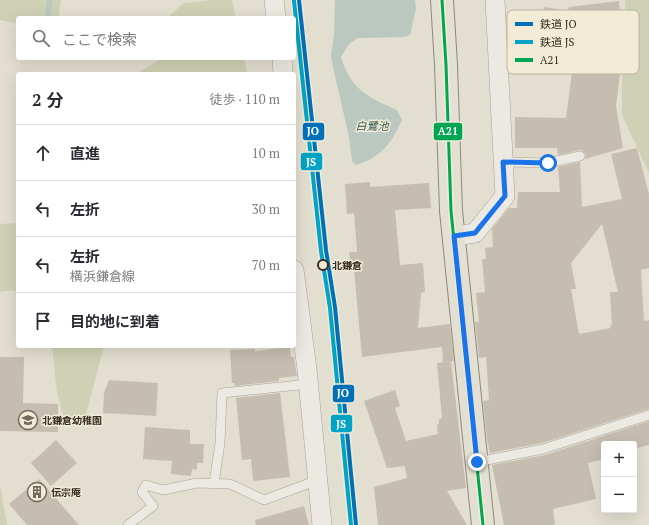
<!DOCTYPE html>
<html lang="ja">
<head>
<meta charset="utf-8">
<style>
	body { margin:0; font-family:"PT Serif","Noto Sans JP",serif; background:#f7f7f7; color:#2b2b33 }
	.controls { position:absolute; right:12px; bottom:12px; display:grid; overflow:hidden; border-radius:4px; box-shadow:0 4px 16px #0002 }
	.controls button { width:36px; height:36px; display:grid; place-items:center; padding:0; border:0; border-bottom:1px solid #e1e1e2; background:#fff; color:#2b2b33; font:20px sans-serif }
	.stop { position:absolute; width:12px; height:12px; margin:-9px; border:3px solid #1a73e8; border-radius:50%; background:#fff }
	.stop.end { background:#1a73e8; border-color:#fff; box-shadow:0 1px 4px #0008 }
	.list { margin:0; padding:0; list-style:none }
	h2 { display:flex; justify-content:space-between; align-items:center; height:52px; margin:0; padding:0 16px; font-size:17px }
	h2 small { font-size:13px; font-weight:400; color:#7c7c81 }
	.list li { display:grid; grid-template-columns:26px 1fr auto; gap:12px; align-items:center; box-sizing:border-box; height:56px; padding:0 16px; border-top:1px solid #e1e1e2 }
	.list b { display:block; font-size:15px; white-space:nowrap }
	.list p { margin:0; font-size:13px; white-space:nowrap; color:#7c7c81 }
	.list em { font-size:13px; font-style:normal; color:#7c7c81 }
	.icon { flex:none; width:22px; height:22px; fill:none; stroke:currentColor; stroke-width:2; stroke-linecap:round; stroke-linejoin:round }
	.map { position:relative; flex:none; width:649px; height:525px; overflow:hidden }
	.search { position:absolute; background:#fff; box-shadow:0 4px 16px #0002; left:16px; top:16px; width:280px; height:44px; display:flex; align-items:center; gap:10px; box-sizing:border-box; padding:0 14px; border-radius:4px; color:#7c7c81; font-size:15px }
	.panel { position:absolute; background:#fff; box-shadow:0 4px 16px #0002; left:16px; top:72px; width:280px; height:276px; border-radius:4px }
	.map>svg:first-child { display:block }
	.green { fill:#cfd1b4 }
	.water { fill:#bac8c0 }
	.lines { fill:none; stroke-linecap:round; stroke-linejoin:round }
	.stream { stroke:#bac8c0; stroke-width:6 }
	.building { fill:#c6bdb1; fill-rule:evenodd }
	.lane-casing { stroke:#a8a398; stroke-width:10 }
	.street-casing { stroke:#a8a398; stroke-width:20 }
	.primary-casing { stroke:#8d897f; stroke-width:24 }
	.lane { stroke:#ebe9e1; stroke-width:9 }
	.street { stroke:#ebe9e1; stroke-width:19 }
	.primary { stroke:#e3dfd3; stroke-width:22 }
	.bus-1-casing { stroke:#f2ecd7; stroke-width:6 }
	.bus-1 { stroke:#00a651; stroke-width:3 }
	.rail-1-casing { stroke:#f2ecd7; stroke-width:7 }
	.rail-2-casing { stroke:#f2ecd7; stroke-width:7 }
	.rail-1 { stroke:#0070b9; stroke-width:4 }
	.rail-2 { stroke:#03a3c5; stroke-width:4 }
	.route { stroke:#1a73e8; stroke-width:5 }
	.stop-dot { fill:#f2ecd7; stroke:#362c21; stroke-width:2 }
	.labels { text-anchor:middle; stroke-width:3; stroke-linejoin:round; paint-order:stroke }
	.stop-label { font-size:10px; font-weight:bold; fill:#362c21; stroke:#f2ecd7; text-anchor:start }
	.poi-label { font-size:10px; font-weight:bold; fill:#362c21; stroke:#f2ecd7; text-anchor:start }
	.water-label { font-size:11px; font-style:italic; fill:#325454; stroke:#f2ecd7 }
	.key { fill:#f2ecd7; stroke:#bab2a0; stroke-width:1 }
	.key-label { font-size:11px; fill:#362c21 }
	.line-badge { stroke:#f2ecd7; stroke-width:1.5 }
	.badge-label { font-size:11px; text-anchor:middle; font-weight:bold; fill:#fff }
</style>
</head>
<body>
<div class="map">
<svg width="649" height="525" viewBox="0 0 649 525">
	<rect width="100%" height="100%" fill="#e2ded0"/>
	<!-- green -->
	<g class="green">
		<path d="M0 0H61L58 18H18V24L0 20Z"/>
		<path d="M211 0H232L236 18H169V16L184 3Z"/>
		<path d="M625 0H649V173L622 115V76L626 35Z"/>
		<path d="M162 58H244L247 74H102L138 73Z"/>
		<path d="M18 223V293L13 290 0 292V224Z"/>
		<path d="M52 346H104L85 418 66 426 57 392Z"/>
		<path d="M0 485 7 525H0Z"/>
	</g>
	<!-- water -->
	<path class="water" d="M335 0H415L416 9 410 35 404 37 358 38 349 44 341 57C350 89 369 98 397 110L402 120C391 144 381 157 356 165L352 161 349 137 333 67 331 56 334 35Z"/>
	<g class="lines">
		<!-- stream -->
		<path class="stream" d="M48 14 50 0"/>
	</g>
	<!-- building -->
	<g class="building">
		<path d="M619 1 621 26 572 32V34L539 27 544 7 568 11 569 7Z"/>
		<path d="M576 68 620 74 616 106 623 148 585 159 586 154 581 150 558 155 557 148H515V117L566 118 572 72 576 73Z"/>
		<path d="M637 148 649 194V268L641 270 644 321 649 320V409L542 443 490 453 487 439 483 401 489 400 486 357 479 358 475 322H479L476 293 485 292 482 259H486L485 248 493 247 492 229 509 208H517L518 192H560L558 167 580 162 582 207 622 199 611 154ZM602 224 618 292H610L612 325H610L611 328 579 334 571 289H576L571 263Z"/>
		<path d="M370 182V187L429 183 431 208 395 210 400 265 423 263 425 292 421 293 418 328 450 324 454 361 443 362 442 347 362 357 354 270H351L349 252H357L354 213 347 214 345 184Z"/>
		<path d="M290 347 291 357H294L297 376 279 378V381L235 386 234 383H232L230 350 255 349V351Z"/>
		<path d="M0 357H24L23 403 58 404V432L0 431Z"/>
		<path d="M451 361 466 488 447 491 467 525H378L374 487 407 478 405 466 387 468 364 401 395 390 400 406 395 408 406 441 438 434 437 425 439 424V419L442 418 437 363Z"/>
		<path d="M109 380 158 383 156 416 103 413 104 393Z"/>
		<path d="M280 393 290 477 253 481 251 459 242 460 236 398Z"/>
		<path d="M649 421V445L634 449V444H604V459L588 463 596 499 553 509 555 525H504L492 465 545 455Z"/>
		<path d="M145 427 190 430V444H204L203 463H197V470L192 469 191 476 171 474 172 461 143 459Z"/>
		<path d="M56 440 77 463 51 486 31 463Z"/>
		<path d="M39 479 79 525H27L9 504Z"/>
		<path d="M304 506 309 525H256L255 520Z"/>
	</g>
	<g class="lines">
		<!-- lane casing -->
		<g class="lane-casing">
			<g id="lane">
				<path d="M503 162 548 163 580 156"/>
				<path d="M477 462 543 449 649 415"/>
				<path d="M214 483 220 443 222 393 309 384"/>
				<path d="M128 525 153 506 142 492 146 485 163 490 197 483 230 484 264 500 318 480"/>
			</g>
		</g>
		<!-- street casing -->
		<g class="street-casing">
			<g id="street">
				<path d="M274 0 276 18"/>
				<path d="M282 58 283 74"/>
				<path d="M454 236 475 233 505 196 495 0"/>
				<path d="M294 270 307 369 322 525"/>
			</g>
		</g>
		<!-- primary casing -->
		<g class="primary-casing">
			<path id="primary" d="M442 0 446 65 451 211 483 525"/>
		</g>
		<!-- lane -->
		<use href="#lane" class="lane"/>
		<!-- street -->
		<use href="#street" class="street"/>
		<!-- primary -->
		<use href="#primary" class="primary"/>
		<!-- bus-1 casing -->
		<g class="bus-1-casing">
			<path id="bus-1" d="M442 0 446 65 451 211 483 525"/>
		</g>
		<!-- bus-1 -->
		<use href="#bus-1" class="bus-1"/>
		<!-- rail-1 casing -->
		<g class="rail-1-casing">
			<path id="rail-1" d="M299 0 326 250 335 307 356 525"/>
		</g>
		<!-- rail-2 casing -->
		<g class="rail-2-casing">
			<path id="rail-2" d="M294 1 321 251 330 308 351 525"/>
		</g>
		<!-- rail-1 -->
		<use href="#rail-1" class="rail-1"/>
		<!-- rail-2 -->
		<use href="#rail-2" class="rail-2"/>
	</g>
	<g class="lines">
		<!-- route -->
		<path class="route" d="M477 462 454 236 475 233 505 196 503 162 548 163"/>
	</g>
	<!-- icons -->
	<defs>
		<g id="school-ring" transform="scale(1)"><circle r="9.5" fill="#f2ecd7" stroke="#726a5e" stroke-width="1.5"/><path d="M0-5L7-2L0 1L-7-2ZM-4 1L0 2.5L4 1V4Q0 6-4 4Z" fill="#726a5e"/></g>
		<g id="building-ring" transform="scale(1)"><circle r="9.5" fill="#f2ecd7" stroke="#726a5e" stroke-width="1.5"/><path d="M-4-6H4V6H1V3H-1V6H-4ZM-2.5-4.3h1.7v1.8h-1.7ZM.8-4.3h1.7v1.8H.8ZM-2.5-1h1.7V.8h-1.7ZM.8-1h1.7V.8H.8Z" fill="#726a5e"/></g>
	</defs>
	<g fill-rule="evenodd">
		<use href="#school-ring" x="28" y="420"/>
		<use href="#building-ring" x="37" y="492"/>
	</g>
	<!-- markers -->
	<circle class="stop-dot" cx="323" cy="265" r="5"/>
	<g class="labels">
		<!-- stop labels -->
		<g class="stop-label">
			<text x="332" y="269">北鎌倉</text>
		</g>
		<!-- poi labels -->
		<g class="poi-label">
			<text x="42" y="424">北鎌倉幼稚園</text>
			<text x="51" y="496">伝宗庵</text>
		</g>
		<!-- water labels -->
		<g class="water-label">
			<text x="372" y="130">白鷺池</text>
		</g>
	</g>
	<!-- legend -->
	<rect x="507" y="10" width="132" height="64" rx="6" class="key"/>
	<rect x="515" y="22" width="18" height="4" fill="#0070b9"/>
	<rect x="515" y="40" width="18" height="4" fill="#03a3c5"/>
	<rect x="515" y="58" width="18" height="4" fill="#00a651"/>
	<g class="key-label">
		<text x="540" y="28">鉄道 JO</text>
		<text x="540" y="46">鉄道 JS</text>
		<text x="540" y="64">A21</text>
	</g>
	<g class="line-badge">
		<rect x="302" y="122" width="23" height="19" rx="4" fill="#0070b9"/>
		<rect x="433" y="122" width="30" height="19" rx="4" fill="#00a651"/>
		<rect x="300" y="152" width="23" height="19" rx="4" fill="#03a3c5"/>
		<rect x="332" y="384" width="23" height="19" rx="4" fill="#0070b9"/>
		<rect x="330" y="414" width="23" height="19" rx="4" fill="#03a3c5"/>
	</g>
	<g class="badge-label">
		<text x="313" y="135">JO</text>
		<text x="448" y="135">A21</text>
		<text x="311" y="166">JS</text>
		<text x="343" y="397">JO</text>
		<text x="341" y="428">JS</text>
	</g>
</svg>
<div class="controls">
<button>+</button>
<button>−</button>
</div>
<div class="stop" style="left:548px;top:163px"></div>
<div class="stop end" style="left:477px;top:462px"></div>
<div class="search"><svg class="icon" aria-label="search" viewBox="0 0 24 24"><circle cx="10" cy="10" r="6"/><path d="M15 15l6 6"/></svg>ここで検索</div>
<section class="panel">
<h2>2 分<small>徒歩 · 110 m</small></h2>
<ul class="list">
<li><svg class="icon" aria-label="ahead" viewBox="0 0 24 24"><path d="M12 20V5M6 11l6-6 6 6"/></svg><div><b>直進</b></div><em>10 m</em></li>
<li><svg class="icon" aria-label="left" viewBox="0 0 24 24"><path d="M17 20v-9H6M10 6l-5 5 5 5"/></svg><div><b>左折</b></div><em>30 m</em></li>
<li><svg class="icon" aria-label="left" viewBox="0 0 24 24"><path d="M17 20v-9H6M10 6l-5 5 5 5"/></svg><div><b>左折</b><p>横浜鎌倉線</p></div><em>70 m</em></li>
<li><svg class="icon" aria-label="arrive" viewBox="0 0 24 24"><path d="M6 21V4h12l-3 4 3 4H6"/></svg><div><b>目的地に到着</b></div></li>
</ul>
</section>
</div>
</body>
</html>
